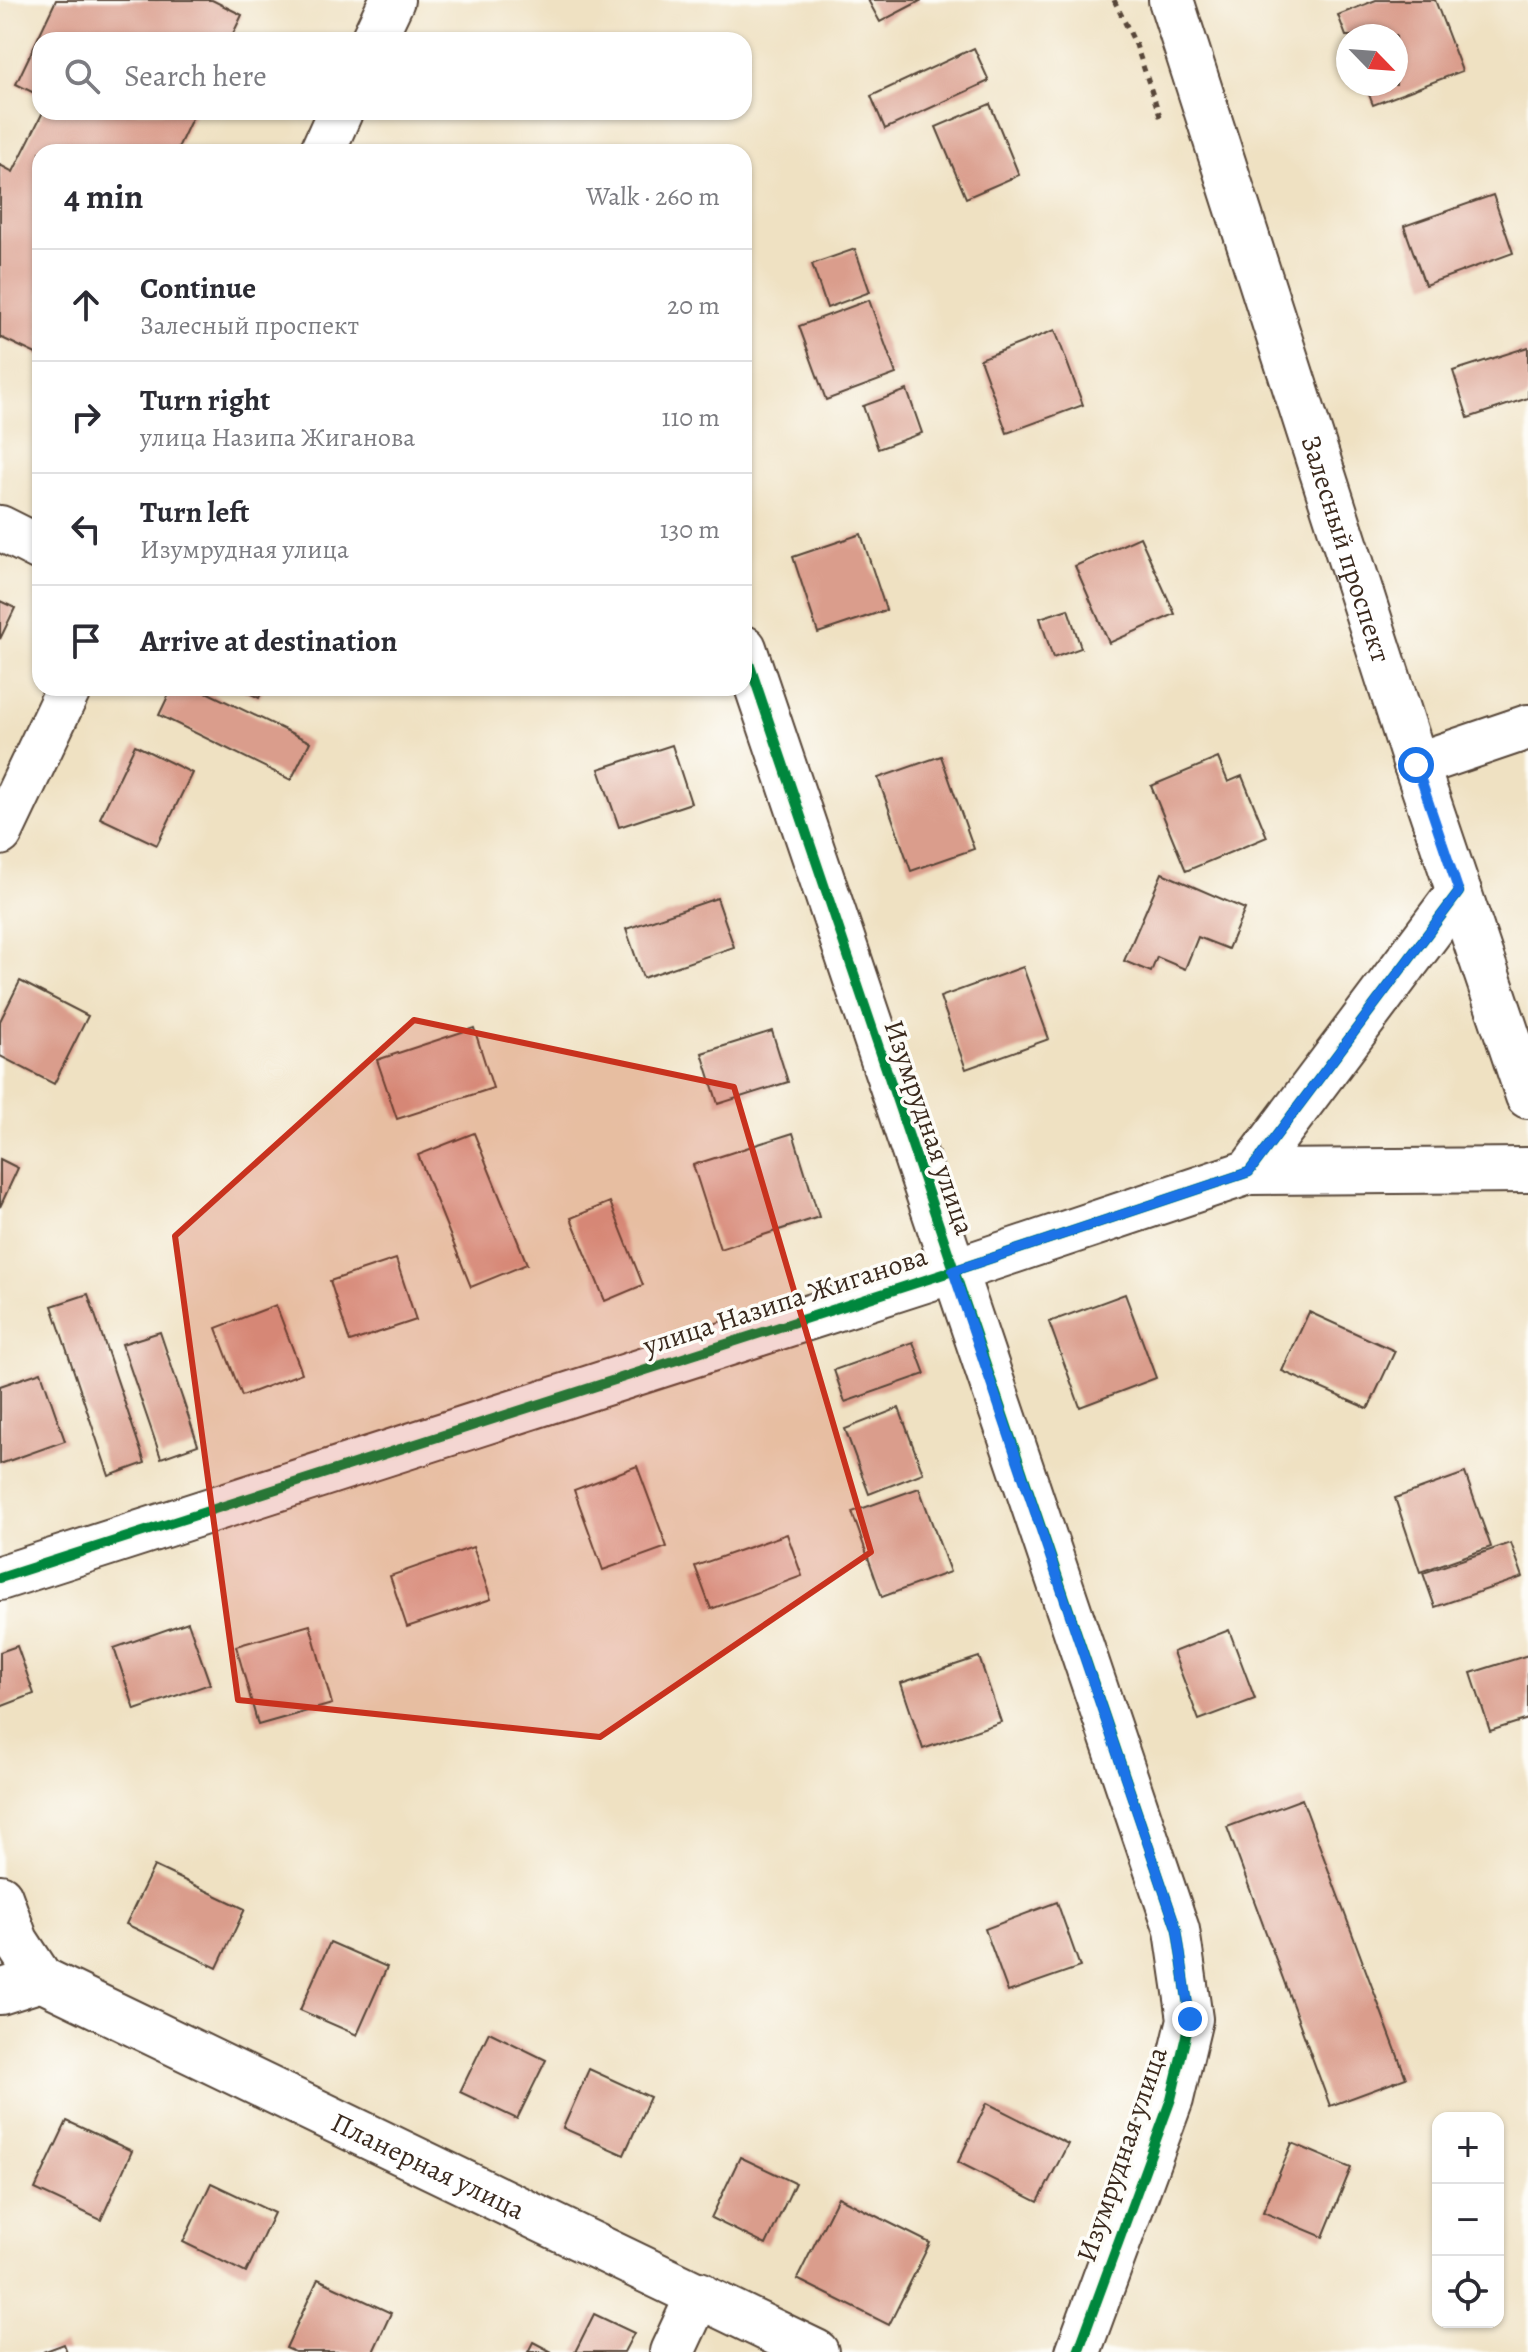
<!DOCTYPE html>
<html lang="en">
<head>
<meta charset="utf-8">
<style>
	body { margin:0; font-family:Alegreya,serif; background:#f7f7f7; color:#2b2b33 }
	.controls { position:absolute; right:24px; bottom:24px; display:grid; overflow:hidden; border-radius:16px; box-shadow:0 2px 6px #0004 }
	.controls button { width:72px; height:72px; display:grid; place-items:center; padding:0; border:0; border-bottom:2px solid #e1e1e2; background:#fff; color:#2b2b33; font:40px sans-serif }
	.compass { position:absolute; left:1336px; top:24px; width:72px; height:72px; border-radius:50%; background:#fff; box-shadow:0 2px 6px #0004; rotate:115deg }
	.stop { position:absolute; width:24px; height:24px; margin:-18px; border:6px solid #1a73e8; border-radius:50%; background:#fff }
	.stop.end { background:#1a73e8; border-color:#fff; box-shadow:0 2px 8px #0008 }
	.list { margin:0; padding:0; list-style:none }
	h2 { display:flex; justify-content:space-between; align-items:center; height:104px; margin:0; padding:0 32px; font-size:34px }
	h2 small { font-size:26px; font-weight:400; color:#7c7c81 }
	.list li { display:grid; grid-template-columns:52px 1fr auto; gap:24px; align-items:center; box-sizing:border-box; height:112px; padding:0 32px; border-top:2px solid #e1e1e2 }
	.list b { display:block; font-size:30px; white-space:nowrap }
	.list p { margin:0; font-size:26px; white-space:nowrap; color:#7c7c81 }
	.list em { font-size:26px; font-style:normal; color:#7c7c81 }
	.icon { flex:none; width:44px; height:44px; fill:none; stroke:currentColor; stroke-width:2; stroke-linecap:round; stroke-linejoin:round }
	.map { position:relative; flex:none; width:1528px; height:2352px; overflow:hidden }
	.search { position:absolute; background:#fff; box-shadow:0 2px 6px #0004; left:32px; top:32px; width:720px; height:88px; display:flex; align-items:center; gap:20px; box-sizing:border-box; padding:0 28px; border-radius:24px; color:#7c7c81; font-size:30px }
	.panel { position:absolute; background:#fff; box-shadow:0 2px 6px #0004; left:32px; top:144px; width:720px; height:552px; border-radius:24px }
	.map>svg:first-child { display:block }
	.building { fill:#da9d8c }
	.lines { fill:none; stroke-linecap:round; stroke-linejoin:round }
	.minor-casing { stroke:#564537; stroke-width:48 }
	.major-casing { stroke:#564537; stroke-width:48 }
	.path { stroke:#564537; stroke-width:5; stroke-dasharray:6 6; stroke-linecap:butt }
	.minor { stroke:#fff; stroke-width:44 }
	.major { stroke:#fff; stroke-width:44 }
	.cycleway-casing { stroke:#fdfcf7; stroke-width:15 }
	.cycleway { stroke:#00873e; stroke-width:10 }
	.route { stroke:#1a73e8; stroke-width:10 }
	.marked { fill:#c8321e; fill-opacity:0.2; stroke:#c8321e; stroke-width:6; stroke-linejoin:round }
	.labels { text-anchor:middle; stroke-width:7; stroke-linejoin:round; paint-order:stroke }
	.street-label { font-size:28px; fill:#3b2a1e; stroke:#fdfcf7 }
</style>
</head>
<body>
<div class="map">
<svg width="1528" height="2352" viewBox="0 0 1528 2352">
	<rect width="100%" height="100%" fill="#fdfcf7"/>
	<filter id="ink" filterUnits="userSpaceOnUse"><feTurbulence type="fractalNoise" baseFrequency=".0125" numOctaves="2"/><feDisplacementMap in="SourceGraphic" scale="16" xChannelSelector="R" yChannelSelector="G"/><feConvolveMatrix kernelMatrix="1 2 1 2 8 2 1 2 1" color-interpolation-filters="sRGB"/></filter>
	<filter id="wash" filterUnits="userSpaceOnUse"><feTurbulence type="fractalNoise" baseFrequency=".006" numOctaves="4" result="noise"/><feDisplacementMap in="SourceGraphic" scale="32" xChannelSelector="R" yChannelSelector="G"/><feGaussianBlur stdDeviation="1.8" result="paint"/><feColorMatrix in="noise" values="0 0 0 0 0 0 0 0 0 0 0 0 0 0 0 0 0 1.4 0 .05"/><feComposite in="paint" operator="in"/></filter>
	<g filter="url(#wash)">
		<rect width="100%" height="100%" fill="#efe1c2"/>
		<g id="blocks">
			<!-- building -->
			<g class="building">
				<path d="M56 0H212L242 15 230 40H40V96L16 84Z"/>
				<path d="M868 0H922L880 22Z"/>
				<path d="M1376 0H1435L1462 71 1373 105 1365 84H1396V36H1346L1338 15Z"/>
				<path d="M974 48 989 81 885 129 871 96Z"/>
				<path d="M990 104 1019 175 966 198 936 127Z"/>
				<path d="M43 112H195L176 152H145L141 150 140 152H40V356L0 337V165L13 172Z"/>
				<path d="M1493 195 1513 253 1425 285 1404 226Z"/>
				<path d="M855 249 870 292 827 308 812 264Z"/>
				<path d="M869 300 896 374 826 400 799 326Z"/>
				<path d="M1055 330 1083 405 1007 433 980 359Z"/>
				<path d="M1528 347V398L1468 418 1453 371Z"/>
				<path d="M907 390 922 433 878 449 863 406Z"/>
				<path d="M861 534 886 610 818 633 793 557Z"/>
				<path d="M1140 537 1175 614 1109 643 1075 566Z"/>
				<path d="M0 601 15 608 0 639Z"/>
				<path d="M1068 609 1081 648 1053 658 1040 618Z"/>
				<path d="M172 688H198L310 742 291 780 159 715Z"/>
				<path d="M239 688H264L259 698Z"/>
				<path d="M135 745 192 773 157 845 100 818Z"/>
				<path d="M672 745 691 803 619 827 599 769Z"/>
				<path d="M941 756 974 849 911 871 878 778Z"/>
				<path d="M1218 758 1228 782 1242 776 1267 837 1186 871 1151 786Z"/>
				<path d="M1162 873 1245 909 1228 949 1198 937 1185 969 1157 957 1151 972 1124 961Z"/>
				<path d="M717 898 734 947 643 978 626 929Z"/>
				<path d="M1023 967 1049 1039 966 1069 940 997Z"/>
				<path d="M20 981 88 1016 54 1084 0 1056V1021Z"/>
				<path d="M474 1028 493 1088 397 1119 377 1060Z"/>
				<path d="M772 1031 788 1082 718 1104 702 1053Z"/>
				<path d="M474 1133 527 1264 471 1287 418 1155Z"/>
				<path d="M793 1133 819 1217 720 1249 693 1165Z"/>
				<path d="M0 1159 18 1168 0 1207Z"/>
				<path d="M610 1202 643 1285 605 1301 571 1218Z"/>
				<path d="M396 1259 416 1320 350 1342 330 1281Z"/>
				<path d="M88 1294 145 1463 109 1476 52 1306Z"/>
				<path d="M1125 1294 1156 1378 1080 1407 1049 1322Z"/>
				<path d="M276 1305 302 1373 242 1396 216 1328Z"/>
				<path d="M1309 1312 1395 1351 1368 1409 1282 1371Z"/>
				<path d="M160 1332 198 1445 161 1458 122 1344Z"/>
				<path d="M913 1342 925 1374 845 1402 834 1370Z"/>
				<path d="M41 1372 65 1441 0 1464V1386Z"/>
				<path d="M899 1408 923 1473 869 1494 845 1429Z"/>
				<path d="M637 1466 667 1547 603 1570 574 1490Z"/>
				<path d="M1465 1473 1491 1547 1420 1572 1395 1498Z"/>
				<path d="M919 1488 950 1572 882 1597 852 1512Z"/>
				<path d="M787 1534 802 1576 711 1609 695 1566Z"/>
				<path d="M1511 1543 1523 1577 1435 1607 1423 1573Z"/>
				<path d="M473 1547 491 1599 407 1627 390 1576Z"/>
				<path d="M188 1622 210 1684 135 1710 114 1648Z"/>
				<path d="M310 1625 332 1704 258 1725 236 1646Z"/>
				<path d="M1229 1630 1255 1699 1199 1720 1173 1652Z"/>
				<path d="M17 1646 34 1694 0 1707V1652Z"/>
				<path d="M1528 1655V1719L1490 1731 1471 1673Z"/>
				<path d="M979 1657 1001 1722 923 1749 901 1683Z"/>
				<path d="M1302 1799 1406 2078 1330 2106 1227 1827Z"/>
				<path d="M154 1866 245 1909 217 1968 126 1924Z"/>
				<path d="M1057 1902 1080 1967 1008 1992 985 1929Z"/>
				<path d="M330 1942 387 1967 357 2035 300 2010Z"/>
				<path d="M489 2032 546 2060 517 2119 460 2092Z"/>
				<path d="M589 2069 650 2097 624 2155 563 2128Z"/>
				<path d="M987 2103 1068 2144 1038 2202 958 2162Z"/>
				<path d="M67 2121 132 2151 101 2220 35 2189Z"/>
				<path d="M1292 2143 1351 2168 1323 2237 1263 2212Z"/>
				<path d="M740 2157 795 2183 766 2245 711 2218Z"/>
				<path d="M211 2183 274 2213 246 2273 183 2242Z"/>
				<path d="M838 2197 930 2243 889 2325 797 2279Z"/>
				<path d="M318 2279 391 2313 373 2352H295L286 2348Z"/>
				<path d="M594 2314 634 2333 624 2352H575Z"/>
				<path d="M533 2342 552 2352H528Z"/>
				<path d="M64 2344 67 2352H43Z"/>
			</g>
		</g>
	</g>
	<g filter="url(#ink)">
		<use href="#blocks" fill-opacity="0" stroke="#564537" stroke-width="2"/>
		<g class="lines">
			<!-- minor casing -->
			<g class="minor-casing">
				<g id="minor">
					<path d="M373 40 392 0"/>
					<path d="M322 152 340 112"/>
					<path d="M0 528 40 548"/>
					<path d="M744 648 1177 1930 1190 2019 1171 2099 1078 2352"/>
					<path d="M1416 765 1528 727"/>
					<path d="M0 833 69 688"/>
					<path d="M1249 1172 1528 1170"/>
					<path d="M0 1578 953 1271 1249 1172 1459 892"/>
					<path d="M0 1897 16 1941 41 1979"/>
					<path id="s1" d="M41 1979 816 2352"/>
					<path d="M0 1992 41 1979"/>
					<path d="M672 2352 699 2294"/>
				</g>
			</g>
			<!-- major casing -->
			<g class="major-casing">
				<g id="major">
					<path id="s2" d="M1171 0 1416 765 1528 1096"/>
				</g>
			</g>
			<!-- path -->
			<path class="path" d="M1114 0 1136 45 1162 122"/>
			<!-- minor -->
			<use href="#minor" class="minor"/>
			<!-- major -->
			<use href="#major" class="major"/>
			<!-- cycleway casing -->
			<g class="cycleway-casing">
				<g id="cycleway">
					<path d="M744 648 1177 1930 1190 2019 1171 2099 1078 2352"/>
					<path d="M0 1578 953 1271 1249 1172 1459 892"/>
				</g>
			</g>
			<!-- cycleway -->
			<use href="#cycleway" class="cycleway"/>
		</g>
	</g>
	<g class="lines" filter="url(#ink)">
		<!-- route -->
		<path class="route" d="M1190 2019 1177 1930 953 1271 1249 1172 1459 892 1416 765"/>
	</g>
	<!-- marked area -->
	<path class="marked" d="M414 1020 734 1087 871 1552 600 1737 238 1700 175 1236Z"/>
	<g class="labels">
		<!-- street labels -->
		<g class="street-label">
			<text dy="10" stroke="none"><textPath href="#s2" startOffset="576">Залесный проспект</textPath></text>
			<text transform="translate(930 1127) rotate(71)" y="10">Изумрудная улица</text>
			<text transform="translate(785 1300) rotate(-18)" y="10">улица Назипа Жиганова</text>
			<text transform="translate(1121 2154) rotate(-71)" y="10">Изумрудная улица</text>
			<text dy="10" stroke="none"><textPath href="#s1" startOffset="430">Планерная улица</textPath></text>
		</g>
	</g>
</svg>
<div class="controls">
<button>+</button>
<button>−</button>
<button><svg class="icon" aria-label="locate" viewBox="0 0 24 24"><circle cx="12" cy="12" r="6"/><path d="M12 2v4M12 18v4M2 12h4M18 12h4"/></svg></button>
</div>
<svg class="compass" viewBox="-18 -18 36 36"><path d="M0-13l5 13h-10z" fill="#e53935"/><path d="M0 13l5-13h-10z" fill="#7c7c81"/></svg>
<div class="stop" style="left:1416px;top:765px"></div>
<div class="stop end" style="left:1190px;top:2019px"></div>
<div class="search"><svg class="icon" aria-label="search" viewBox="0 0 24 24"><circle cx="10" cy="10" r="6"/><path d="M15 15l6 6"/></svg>Search here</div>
<section class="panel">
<h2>4 min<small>Walk · 260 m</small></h2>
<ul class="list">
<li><svg class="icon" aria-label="ahead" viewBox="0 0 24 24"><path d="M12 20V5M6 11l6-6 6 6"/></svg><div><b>Continue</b><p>Залесный проспект</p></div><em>20 m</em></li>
<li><svg class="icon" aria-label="right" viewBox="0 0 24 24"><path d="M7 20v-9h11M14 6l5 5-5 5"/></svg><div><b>Turn right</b><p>улица Назипа Жиганова</p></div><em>110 m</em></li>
<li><svg class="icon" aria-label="left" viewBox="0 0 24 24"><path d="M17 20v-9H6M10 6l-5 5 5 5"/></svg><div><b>Turn left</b><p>Изумрудная улица</p></div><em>130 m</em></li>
<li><svg class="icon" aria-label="arrive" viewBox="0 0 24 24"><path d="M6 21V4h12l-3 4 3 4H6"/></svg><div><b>Arrive at destination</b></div></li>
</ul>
</section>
</div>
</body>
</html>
